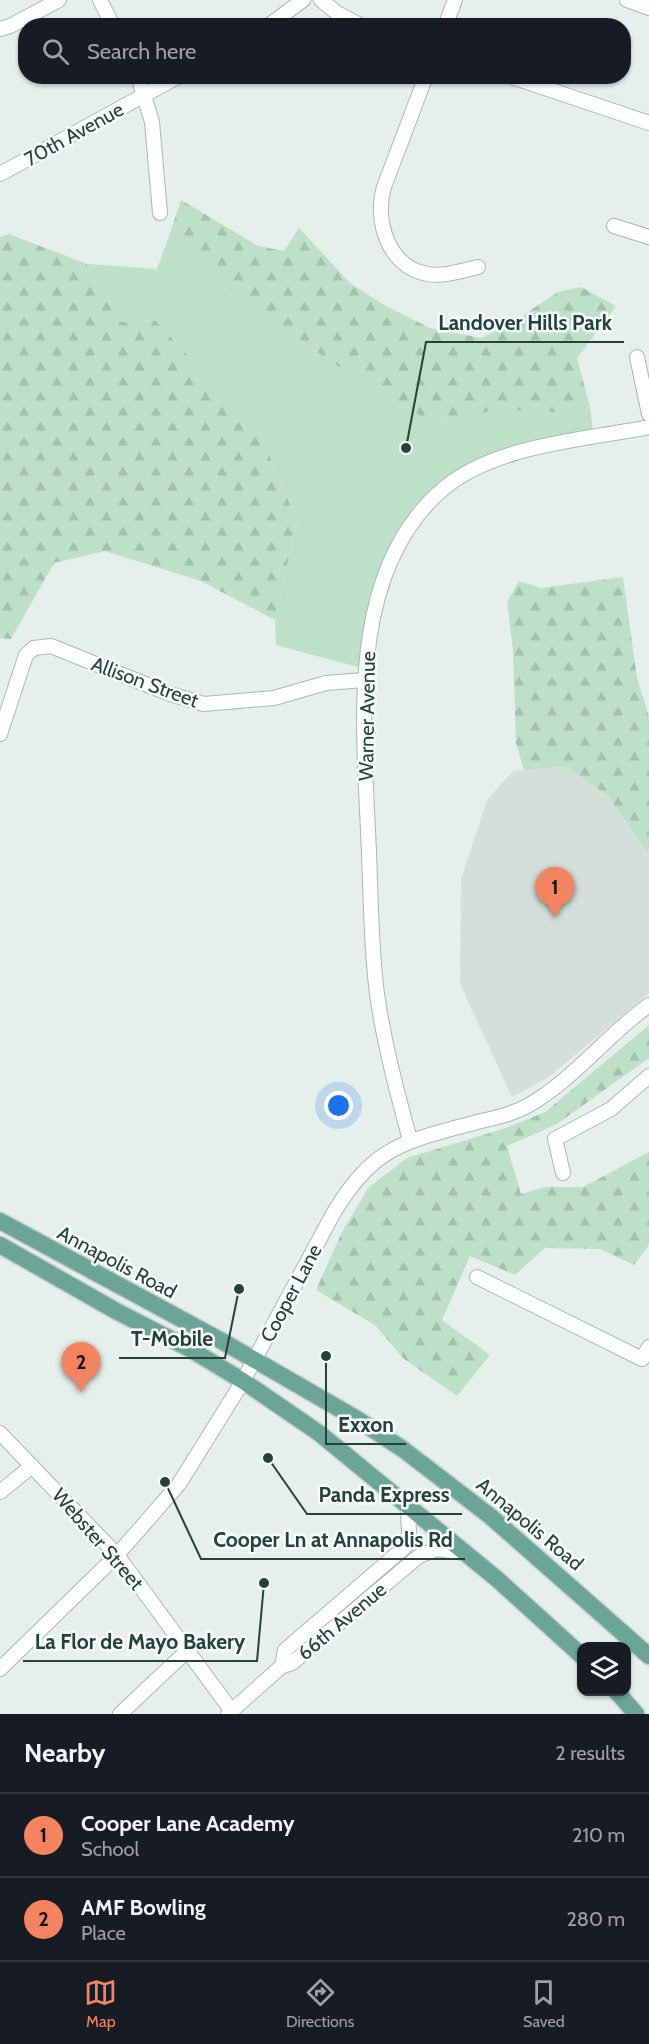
<!DOCTYPE html>
<html lang="en">
<head>
<meta charset="utf-8">
<style>
	body { margin:0; font-family:Cabin,sans-serif; background:#20242c; color:#f1f3f6 }
	.controls { position:absolute; right:18px; bottom:18px; display:grid; overflow:hidden; border-radius:12px; box-shadow:0 2px 4px #0004 }
	.controls button { width:54px; height:54px; display:grid; place-items:center; padding:0; border:0; border-bottom:2px solid #363941; background:#171b24; color:#f1f3f6; font:30px sans-serif }
	.you { position:absolute; left:339px; top:1106px; width:21px; height:21px; margin:-15px; border:4px solid #fff; border-radius:50%; background:#1a73e8; box-shadow:0 0 0 9px #1a73e833 }
	.badge { display:grid; place-items:center; width:39px; height:39px; border-radius:50%; background:#f4845f; color:#111; font-size:20px; font-weight:700 }
	.pin { position:absolute; translate:-50% -50px; filter:drop-shadow(0 2px 3px #0008) }
	.pin::after { content:''; position:absolute; top:32px; width:21px; height:18px; background:inherit; clip-path:polygon(0 0,100% 0,50% 100%) }
	.list { margin:0; padding:0; list-style:none }
	h2 { display:flex; justify-content:space-between; align-items:center; height:78px; margin:0; padding:0 24px; font-size:26px }
	h2 small { font-size:20px; font-weight:400; color:#9ea1a6 }
	.list li { display:grid; grid-template-columns:39px 1fr auto; gap:18px; align-items:center; box-sizing:border-box; height:84px; padding:0 24px; border-top:2px solid #363941 }
	.list b { display:block; font-size:22px; white-space:nowrap }
	.list p { margin:0; font-size:20px; white-space:nowrap; color:#9ea1a6 }
	.list em { font-size:20px; font-style:normal; color:#9ea1a6 }
	.icon { flex:none; width:33px; height:33px; fill:none; stroke:currentColor; stroke-width:2; stroke-linecap:round; stroke-linejoin:round }
	.map { position:relative; flex:none; width:649px; height:1714px; overflow:hidden }
	.search { position:absolute; background:#171b24; box-shadow:0 2px 4px #0004; left:18px; right:18px; top:18px; height:66px; display:flex; align-items:center; gap:15px; box-sizing:border-box; padding:0 21px; border-radius:24px; color:#9ea1a6; font-size:22px }
	.sheet { height:246px; background:#171b24 }
	nav { display:flex; justify-content:space-around; align-items:center; box-sizing:border-box; height:84px; border-top:2px solid #363941; background:#171b24; font-size:16px; color:#9ea1a6 }
	nav a { display:grid; justify-items:center; gap:3px }
	nav .on { color:#f4845f }
	.map>svg:first-child { display:block }
	.built { fill:#d4dfda }
	.forest { fill:url(#forest-firs) }
	.green { fill:#bfe0c8 }
	.lines { fill:none; stroke-linecap:round; stroke-linejoin:round }
	.minor-casing { stroke:#a8b8b2; stroke-width:16 }
	.major-casing { stroke:#c2cac8; stroke-width:19 }
	.minor { stroke:#fff; stroke-width:14 }
	.major { stroke:#6aa596; stroke-width:16 }
	.labels { text-anchor:middle; stroke-width:5; stroke-linejoin:round; paint-order:stroke }
	.street-label { font-size:20px; fill:#24423a; stroke:#f7fbf9 }
	.leader { fill:none; stroke:#24423a; stroke-width:2 }
	.callout-dot { fill:#24423a; stroke:#f7fbf9; stroke-width:2 }
	.callout-label { font-size:21px; text-anchor:middle; font-weight:bold; fill:#24423a; stroke:#f7fbf9; stroke-width:5; stroke-linejoin:round; paint-order:stroke }
</style>
</head>
<body>
<div class="map">
<svg width="649" height="1714" viewBox="0 0 649 1714">
	<defs>
		<pattern id="forest-firs" width="22" height="20" patternUnits="userSpaceOnUse" patternTransform="scale(1.5)"><rect width="22" height="20" fill="#bfe0c8"/><path d="M5 1l3.5 6h-7zM16 11l3.5 6h-7z" fill="#a4c1ad"/></pattern>
	</defs>
	<rect width="100%" height="100%" fill="#e6efeb"/>
	<!-- built -->
	<path class="built" d="M565 766 607 795 649 854V993L549 1077 512 1097 460 984 461 879 487 800 513 771Z"/>
	<!-- forest -->
	<g class="forest">
		<path d="M181 200 258 246 284 251 299 228 350 283 384 305 430 328 481 338 513 322 558 292 581 287 616 306 577 358 590 407 567 413 537 412 427 420 348 373 227 291 168 239Z"/>
		<path d="M9 234 87 264 120 322 156 321 260 432 297 521 275 620 201 581 105 551 54 563 11 639 0 638V237Z"/>
		<path d="M623 577 637 678 649 716V854L607 795 565 766 524 770 516 743 513 650 507 602 519 581 541 588Z"/>
		<path d="M649 1025V1058L557 1124 507 1146 521 1194 545 1187H583L649 1152V1245L634 1265 600 1249 545 1248 515 1275 470 1256 442 1320 490 1355 457 1396 404 1359 375 1325 316 1290 341 1234 368 1188 407 1158 506 1128 545 1112Z"/>
	</g>
	<!-- green -->
	<path class="green" d="M168 239 227 291 348 373 427 420 461 417 500 409 567 413 590 407 594 438 469 471 409 529 382 584 365 669 276 645 275 620 297 521 260 432 156 321 120 322 87 264 157 269Z"/>
	<g class="lines">
		<!-- minor casing -->
		<g class="minor-casing">
			<g id="minor">
				<path d="M100 0 113 26"/>
				<path d="M321 0 337 13 362 26"/>
				<path d="M627 0 649 8"/>
				<path d="M268 26 303 0"/>
				<path d="M445 26 455 0"/>
				<path d="M0 29 10 26 59 0"/>
				<path d="M138 76 152 122 160 213"/>
				<path d="M426 76 384 187C374 220 388 267 427 274 444 277 461 271 478 267"/>
				<path d="M509 76 649 123"/>
				<path d="M0 174 179 76"/>
				<path d="M614 226 649 237"/>
				<path d="M637 357 649 414"/>
				<path d="M0 734 26 655 34 648 51 646 170 694 204 704 274 698 326 683 364 680"/>
				<path d="M410 1140C397 1092 384 1043 377 994 370 940 371 885 368 831 363 720 348 570 443 489 495 445 583 440 649 427"/>
				<path d="M563 1173 555 1139 611 1109 649 1076"/>
				<path d="M477 1277 642 1359 649 1347"/>
				<path d="M0 1433 117 1555 231 1710"/>
				<path d="M0 1492 32 1466"/>
				<path d="M282 1666 285 1650 405 1547 409 1535 408 1506"/>
				<path d="M0 1669 117 1555 179 1484 243 1381 333 1214C374 1145 404 1142 477 1122 495 1118 513 1114 529 1105 574 1079 607 1035 649 1005"/>
				<path d="M120 1714 187 1651"/>
				<path d="M228 1714 282 1666 292 1663 419 1556 437 1549 464 1553"/>
			</g>
		</g>
		<!-- major casing -->
		<g class="major-casing">
			<g id="major">
				<path d="M0 1221 220 1340 357 1419 404 1450 490 1516 649 1656"/>
				<path d="M0 1245 116 1311 190 1349 243 1381 319 1433 497 1579 582 1656"/>
				<path d="M617 1692 636 1714"/>
			</g>
		</g>
		<!-- minor -->
		<use href="#minor" class="minor"/>
		<!-- major -->
		<use href="#major" class="major"/>
	</g>
	<g class="labels">
		<!-- street labels -->
		<g class="street-label">
			<text transform="translate(74 134) rotate(-29)" y="7">70th Avenue</text>
			<text transform="translate(145 682) rotate(20)" y="7">Allison Street</text>
			<text transform="translate(367 716) rotate(-89)" y="7">Warner Avenue</text>
			<text transform="translate(117 1262) rotate(28)" y="7">Annapolis Road</text>
			<text transform="translate(291 1293) rotate(-62)" y="7">Cooper Lane</text>
			<text transform="translate(530 1524) rotate(40)" y="7">Annapolis Road</text>
			<text transform="translate(98 1539) rotate(49)" y="7">Webster Street</text>
			<text transform="translate(342 1621) rotate(-40)" y="7">66th Avenue</text>
		</g>
	</g>
	<!-- callouts -->
	<path class="leader" d="M406 448L426 342H624M239 1289L225 1358H119M326 1356L326 1444H406M268 1458L307 1514H462M165 1482L201 1559H465M264 1583L257 1661H23"/>
	<g class="callout-dot">
		<circle cx="406" cy="448" r="6"/>
		<circle cx="239" cy="1289" r="6"/>
		<circle cx="326" cy="1356" r="6"/>
		<circle cx="268" cy="1458" r="6"/>
		<circle cx="165" cy="1482" r="6"/>
		<circle cx="264" cy="1583" r="6"/>
	</g>
	<g class="callout-label">
		<text x="525" y="330">Landover Hills Park</text>
		<text x="172" y="1346">T-Mobile</text>
		<text x="366" y="1432">Exxon</text>
		<text x="384" y="1502">Panda Express</text>
		<text x="333" y="1547">Cooper Ln at Annapolis Rd</text>
		<text x="140" y="1649">La Flor de Mayo Bakery</text>
	</g>
</svg>
<div class="controls">
<button><svg class="icon" aria-label="layers" viewBox="0 0 24 24"><path d="M12 4l9 5-9 5-9-5zM3 14l9 5 9-5"/></svg></button>
</div>
<div class="you"></div>
<div class="pin badge" style="left:555px;top:917px">1</div>
<div class="pin badge" style="left:81px;top:1392px">2</div>
<div class="search"><svg class="icon" aria-label="search" viewBox="0 0 24 24"><circle cx="10" cy="10" r="6"/><path d="M15 15l6 6"/></svg>Search here</div>
</div>
<section class="sheet">
<h2>Nearby<small>2 results</small></h2>
<ul class="list">
<li><span class="badge">1</span><div><b>Cooper Lane Academy</b><p>School</p></div><em>210 m</em></li>
<li><span class="badge">2</span><div><b>AMF Bowling</b><p>Place</p></div><em>280 m</em></li>
</ul>
</section>
<nav>
<a class="on"><svg class="icon" aria-label="map" viewBox="0 0 24 24"><path d="M3 6l6-2 6 2 6-2v14l-6 2-6-2-6 2zM9 4v14M15 6v14"/></svg>Map</a>
<a><svg class="icon" aria-label="directions" viewBox="0 0 24 24"><path d="M12 3l9 9-9 9-9-9zM9 14v-3h6M13 9l2 2-2 2"/></svg>Directions</a>
<a><svg class="icon" aria-label="saved" viewBox="0 0 24 24"><path d="M7 4h10v16l-5-4-5 4z"/></svg>Saved</a>
</nav>
</body>
</html>
